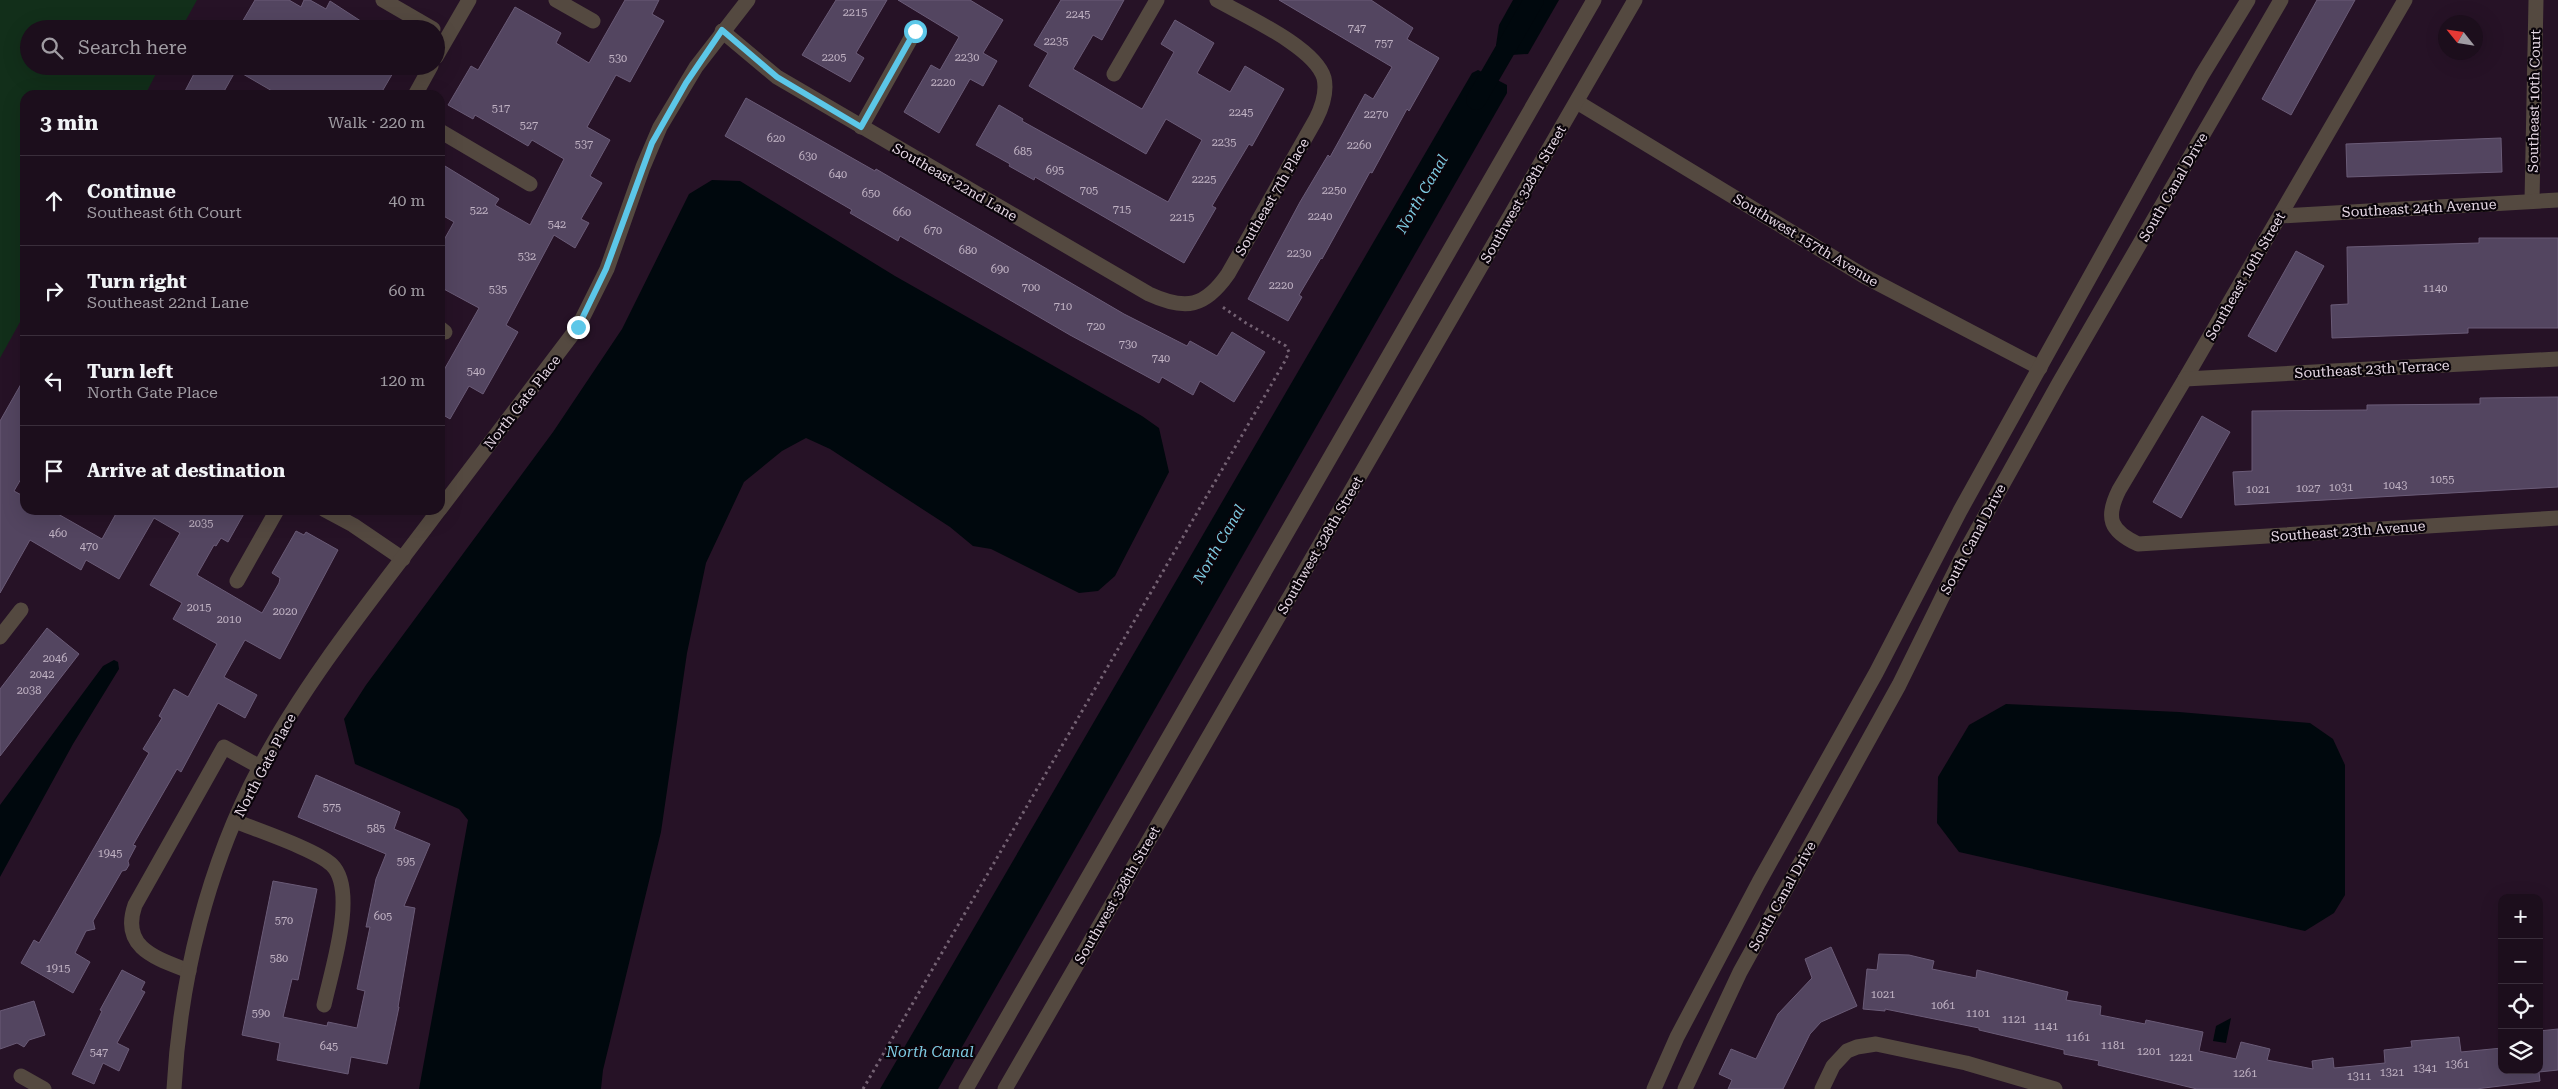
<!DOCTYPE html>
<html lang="en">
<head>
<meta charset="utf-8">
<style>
	body { margin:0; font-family:"Roboto Serif",serif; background:#291c29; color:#f1f3f6 }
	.controls { position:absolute; right:15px; bottom:15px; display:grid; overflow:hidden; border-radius:10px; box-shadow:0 5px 20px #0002 }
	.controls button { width:45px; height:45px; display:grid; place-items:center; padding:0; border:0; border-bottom:1px solid #3a2e3b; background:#1c0e1c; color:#f1f3f6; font:25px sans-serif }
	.compass { position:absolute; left:2438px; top:15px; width:45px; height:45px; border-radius:50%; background:#1c0e1c; box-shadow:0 5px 20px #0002; rotate:300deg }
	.stop { position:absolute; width:15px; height:15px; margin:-11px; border:4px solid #5cc7e8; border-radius:50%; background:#fff }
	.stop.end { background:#5cc7e8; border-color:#fff; box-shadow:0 1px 5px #0008 }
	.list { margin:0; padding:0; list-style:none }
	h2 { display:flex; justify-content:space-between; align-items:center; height:65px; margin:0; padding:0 20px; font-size:21px }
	h2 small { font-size:16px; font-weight:400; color:#a09ca3 }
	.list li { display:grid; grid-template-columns:32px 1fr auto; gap:15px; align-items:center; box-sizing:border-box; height:90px; padding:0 20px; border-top:1px solid #3a2e3b }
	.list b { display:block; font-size:19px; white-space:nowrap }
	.list p { margin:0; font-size:16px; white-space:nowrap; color:#a09ca3 }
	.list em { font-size:16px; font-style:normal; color:#a09ca3 }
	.icon { flex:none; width:28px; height:28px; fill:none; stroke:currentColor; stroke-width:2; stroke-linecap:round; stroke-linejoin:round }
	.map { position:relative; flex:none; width:2558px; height:1089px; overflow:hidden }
	.search { position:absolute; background:#1c0e1c; box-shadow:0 5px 20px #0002; left:20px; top:20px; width:425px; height:55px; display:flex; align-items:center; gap:12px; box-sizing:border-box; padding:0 18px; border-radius:28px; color:#a09ca3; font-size:19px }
	.panel { position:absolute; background:#1c0e1c; box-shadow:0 5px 20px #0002; left:20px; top:90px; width:425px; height:425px; border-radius:15px }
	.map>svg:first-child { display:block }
	.green { fill:#122f1a }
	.water { fill:#00080d }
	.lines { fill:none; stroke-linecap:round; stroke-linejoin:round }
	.canal { stroke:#00080d; stroke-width:20 }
	.building { fill:#534560; stroke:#6a5b77 }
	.path { stroke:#746273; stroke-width:3; stroke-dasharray:2.5 4; stroke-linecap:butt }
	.minor { stroke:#544940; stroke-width:15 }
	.tertiary { stroke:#544940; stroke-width:15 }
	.route { stroke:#5cc7e8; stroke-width:6 }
	.labels { text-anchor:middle; stroke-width:4.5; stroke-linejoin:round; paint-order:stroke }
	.number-label { font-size:11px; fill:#c1b3c4 }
	.street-label { font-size:14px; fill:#e6d8e5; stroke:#0a040a }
	.water-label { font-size:15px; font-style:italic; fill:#7ecbe2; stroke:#0a040a }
</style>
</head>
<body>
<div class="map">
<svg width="2558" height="1089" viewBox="0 0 2558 1089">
	<rect width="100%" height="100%" fill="#261226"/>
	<!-- green -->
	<path class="green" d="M0 0H197L181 29H29V66H160L145 95H25V313L0 358Z"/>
	<!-- water -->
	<g class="water">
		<path d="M1513 0H1559L1528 54 1511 55 1496 45 1499 25Z"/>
		<path d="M1478 70 1507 85V93L938 1089H880L1472 73Z"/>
		<path d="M712 180 740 181 895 276 1142 416 1159 428 1169 472 1115 576 1098 591 1079 593 991 549 973 546 950 527 830 449 806 438 782 451 744 482 706 563 687 653 661 832 603 1070 601 1089H419L468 820 459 809 355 764 344 719 366 685 553 432 622 329 689 194Z"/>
		<path d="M114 660 118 662 119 669 73 744 0 877V805L103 666Z"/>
		<path d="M2006 704 2179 712 2310 723 2333 739 2345 765V895L2334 913 2305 931 1959 852 1937 823 1938 777 1969 725Z"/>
		<path d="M2231 1018 2226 1043 2213 1041 2216 1026Z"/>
	</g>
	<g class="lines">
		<!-- canal -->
		<path class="canal" d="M1476 100 1534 0"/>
	</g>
	<!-- building -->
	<g class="building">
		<path d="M255 0H289L301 7 304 0H310L326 9 330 1 373 29H238Z"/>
		<path d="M625 0H659L652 14 664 21 630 82 616 75 587 127 610 140 590 176 602 183 581 219 589 223 575 248 554 235 506 325 518 332 483 394 469 386 450 419 440 413V377L479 308 440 287V247L454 222 440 214V163L499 199 495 205 530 225 564 159 532 140 528 146 475 115 473 119 448 105 471 66 478 70 515 7 561 33 556 43 589 63Z"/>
		<path d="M836 0H887L856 53 864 58 850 82 802 55Z"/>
		<path d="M898 0H970L1003 20 983 53 997 61 983 86 970 79 939 133 904 112 931 65 940 70 959 37Z"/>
		<path d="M1061 0H1124L1102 40 1093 35 1073 69 1142 109 1174 52 1161 44 1175 20 1214 43 1197 73 1230 92 1245 66 1284 89 1252 146 1249 144 1212 206 1216 208 1184 263 1035 177 1034 180 1009 166 1010 164 976 145 999 105 1023 119 1022 121 1168 202 1202 140 1166 119 1146 154 1029 86 1048 53 1034 45Z"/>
		<path d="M1279 0H1371L1413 28 1407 39 1439 58 1409 111 1407 109 1372 173 1370 172 1322 259 1321 258 1299 295 1302 297 1288 321 1248 299 1300 202 1328 155 1330 157 1365 94 1373 99 1392 67Z"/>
		<path d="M2317 0H2355L2291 115 2262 99Z"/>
		<path d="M198 66H397L380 95H279L236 70 222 95H183Z"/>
		<path d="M746 98 875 171 876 169 1124 314 1187 346 1190 341 1217 356 1232 332 1265 352 1234 402 1200 381 1193 395 1162 377 1159 383 1070 335 900 236 898 241 850 213 852 210 725 136Z"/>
		<path d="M2501 138 2502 172 2347 177 2346 144Z"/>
		<path d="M2479 238H2558V328H2468V333L2332 338 2331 305 2348 304 2347 247 2479 243Z"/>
		<path d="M2296 251 2324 266 2276 352 2248 336Z"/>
		<path d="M25 377V472L14 491 25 497V510H51L102 539 118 510H246L228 542 221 538 216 546 214 545 197 575 262 613 279 583 280 578 272 573 296 531 304 535 306 532 338 550 280 659 245 640 224 677 257 695 245 718 218 703 181 772 177 769 133 845 136 846 128 861 129 865 126 870 122 871 93 921 95 929 86 931 75 953 90 962 73 993 21 963 34 940 39 943 149 753 143 749 162 718 159 716 174 689 188 697 217 644 173 619 182 603 150 585 180 533 154 518 119 579 86 560 81 570 30 540 0 593V421Z"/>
		<path d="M2558 397V487L2235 505 2233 472 2252 471V411L2367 410V405L2480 404V398Z"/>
		<path d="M2202 416 2230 432 2181 518 2153 502Z"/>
		<path d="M47 628 79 654 0 756V689Z"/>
		<path d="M316 775 400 812 394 829 430 844 404 906 415 908 398 1007H399L387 1064 351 1057 348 1074 277 1060 280 1043 242 1035 273 881 317 889 298 980 292 979 283 1017 327 1026 328 1022 357 1028 365 991 357 989 370 927H366L376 879 386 854 298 817Z"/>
		<path d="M1831 947 1857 1006 1821 1022 1810 1034 1783 1089H1728L1732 1080 1719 1074 1731 1049 1756 1059 1778 1014 1812 978 1805 959Z"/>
		<path d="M1879 954 1909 955 1934 961 1932 969 1976 978 1977 970 2068 992 2066 1000 2101 1006 2100 1015 2145 1024 2146 1020 2203 1032 2199 1051 2236 1059 2241 1042 2270 1049 2267 1060 2313 1069 2312 1061 2333 1058 2334 1068 2385 1063 2384 1050 2412 1047 2411 1041 2459 1037 2461 1052 2502 1048V1070H2539V1031L2558 1029V1070L2539 1072 2540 1081 2476 1089H2197L2098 1065 2099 1061 2064 1054V1050L1979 1030V1028L1885 1009V1011L1863 1009 1867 969 1877 970Z"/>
		<path d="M122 970 145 982 141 990 145 992 117 1043 129 1049 119 1071 103 1063 94 1084 72 1074 102 1011 100 1010Z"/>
		<path d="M34 1001 45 1035 29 1040 24 1047 17 1043 0 1049V1011Z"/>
	</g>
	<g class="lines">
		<!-- path -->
		<path class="path" d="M863 1089 1285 361 1289 352 1286 346 1246 323 1221 306"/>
		<!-- minor -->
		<g class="minor">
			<path d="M383 0 433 29"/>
			<path d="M556 0 593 21"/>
			<path d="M2405 0 2185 379 2119 490C2105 518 2110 531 2138 544L2558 518"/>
			<path d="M722 31 777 77 1149 294C1186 311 1205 307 1228 274L1316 119C1322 107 1327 91 1324 78 1315 47 1245 16 1217 0"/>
			<path d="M436 57 469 0"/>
			<path d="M1114 74 1157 0"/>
			<path d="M415 95 431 66"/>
			<path d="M1577 102 1864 276 2040 368"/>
			<path d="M861 127 915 31"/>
			<path d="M440 131 530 184"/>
			<path d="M2532 201 2536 0"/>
			<path d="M2280 216 2558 200"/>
			<path d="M440 328 445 332"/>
			<path d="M2185 379 2558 359"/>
			<path d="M440 509 578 327 607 269 643 167 660 127 696 67 748 0"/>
			<path d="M325 510 353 525 403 559"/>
			<path d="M237 581 277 510"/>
			<path d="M0 637 21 610"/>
			<path d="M235 821C257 830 317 850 332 865 358 891 331 972 324 1005"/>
			<path d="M189 971C156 958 120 948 135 905L224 747 260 767"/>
			<path d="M21 1076 44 1089"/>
			<path d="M174 1089C180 978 208 865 260 767 309 675 377 593 439 510"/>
			<path d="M1822 1089 1833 1066 1847 1051 1857 1047 1876 1044 1966 1063 2055 1089"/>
		</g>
		<!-- tertiary -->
		<g class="tertiary">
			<path d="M966 1089 1594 0"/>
			<path d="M1005 1089 1635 0"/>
			<path d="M1654 1089 1677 1037 1759 882 1876 673 1960 511 2202 75 2248 0"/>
			<path d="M1685 1089 1740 972 1899 685 1960 561 2059 383 2281 0"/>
		</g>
	</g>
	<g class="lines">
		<!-- route -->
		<path class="route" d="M578 327 606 269 652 143 686 83 722 30 777 77 861 127 915 31"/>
	</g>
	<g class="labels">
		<!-- number labels -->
		<g class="number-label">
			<text x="855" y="16">2215</text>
			<text x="1078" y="18">2245</text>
			<text x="1357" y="32">747</text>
			<text x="1056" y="45">2235</text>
			<text x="1384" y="47">757</text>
			<text x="834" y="61">2205</text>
			<text x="967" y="61">2230</text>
			<text x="618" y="62">530</text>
			<text x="943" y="86">2220</text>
			<text x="501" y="112">517</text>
			<text x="1241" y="116">2245</text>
			<text x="1376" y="118">2270</text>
			<text x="529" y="129">527</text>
			<text x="776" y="142">620</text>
			<text x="1224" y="146">2235</text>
			<text x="584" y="148">537</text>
			<text x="1359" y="149">2260</text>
			<text x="1023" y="155">685</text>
			<text x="808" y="160">630</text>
			<text x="1055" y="174">695</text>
			<text x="838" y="178">640</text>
			<text x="1204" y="183">2225</text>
			<text x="1089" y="194">705</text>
			<text x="1334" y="194">2250</text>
			<text x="871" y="197">650</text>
			<text x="1122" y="213">715</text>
			<text x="479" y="214">522</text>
			<text x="902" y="216">660</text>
			<text x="1320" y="220">2240</text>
			<text x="1182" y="221">2215</text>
			<text x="557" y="228">542</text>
			<text x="933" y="234">670</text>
			<text x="968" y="254">680</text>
			<text x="1299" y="257">2230</text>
			<text x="527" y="260">532</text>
			<text x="1000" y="273">690</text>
			<text x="1281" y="289">2220</text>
			<text x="1031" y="291">700</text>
			<text x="2435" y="292">1140</text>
			<text x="498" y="293">535</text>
			<text x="1063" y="310">710</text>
			<text x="1096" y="330">720</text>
			<text x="1128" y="348">730</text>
			<text x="1161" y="362">740</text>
			<text x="476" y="375">540</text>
			<text x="2442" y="483">1055</text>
			<text x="2395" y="489">1043</text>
			<text x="2341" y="491">1031</text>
			<text x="2308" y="492">1027</text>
			<text x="2258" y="493">1021</text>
			<text x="201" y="527">2035</text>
			<text x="58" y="537">460</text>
			<text x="89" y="550">470</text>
			<text x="199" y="611">2015</text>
			<text x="285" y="615">2020</text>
			<text x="229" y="623">2010</text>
			<text x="55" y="662">2046</text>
			<text x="42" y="678">2042</text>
			<text x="29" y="694">2038</text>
			<text x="332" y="811">575</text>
			<text x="376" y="832">585</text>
			<text x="110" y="857">1945</text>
			<text x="406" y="865">595</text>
			<text x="383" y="920">605</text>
			<text x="284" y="924">570</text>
			<text x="279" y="962">580</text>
			<text x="58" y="972">1915</text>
			<text x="1883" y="998">1021</text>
			<text x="1943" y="1009">1061</text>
			<text x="261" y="1017">590</text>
			<text x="1978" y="1017">1101</text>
			<text x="2014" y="1023">1121</text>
			<text x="2046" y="1030">1141</text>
			<text x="2078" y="1041">1161</text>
			<text x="2113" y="1049">1181</text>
			<text x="329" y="1050">645</text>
			<text x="2149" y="1055">1201</text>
			<text x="99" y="1056">547</text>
			<text x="2181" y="1061">1221</text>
			<text x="2457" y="1068">1361</text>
			<text x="2425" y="1072">1341</text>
			<text x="2392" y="1076">1321</text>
			<text x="2245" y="1077">1261</text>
			<text x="2359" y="1080">1311</text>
		</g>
		<!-- street labels -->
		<g class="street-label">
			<text transform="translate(2534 101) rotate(-89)" y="5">Southeast 10th Court</text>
			<text transform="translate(955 182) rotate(30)" y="5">Southeast 22nd Lane</text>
			<text transform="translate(2173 187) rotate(-60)" y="5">South Canal Drive</text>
			<text transform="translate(1523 194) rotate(-60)" y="5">Southwest 328th Street</text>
			<text transform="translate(1272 197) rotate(-60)" y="5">Southeast 7th Place</text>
			<text transform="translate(2419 208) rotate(-3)" y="5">Southeast 24th Avenue</text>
			<text transform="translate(1806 240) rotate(31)" y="5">Southwest 157th Avenue</text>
			<text transform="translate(2245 276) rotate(-60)" y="5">Southeast 10th Street</text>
			<text transform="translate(2372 369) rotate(-3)" y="5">Southeast 23th Terrace</text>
			<text transform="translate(522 402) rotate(-52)" y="5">North Gate Place</text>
			<text transform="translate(2348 531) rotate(-4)" y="5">Southeast 23th Avenue</text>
			<text transform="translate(1973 539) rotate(-62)" y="5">South Canal Drive</text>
			<text transform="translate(1320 545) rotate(-60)" y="5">Southwest 328th Street</text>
			<text transform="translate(265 765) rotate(-62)" y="5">North Gate Place</text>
			<text transform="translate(1117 895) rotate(-60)" y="5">Southwest 328th Street</text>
			<text transform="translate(1782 896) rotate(-61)" y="5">South Canal Drive</text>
		</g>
		<!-- water labels -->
		<g class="water-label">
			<text transform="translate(1422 194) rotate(-60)" y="5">North Canal</text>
			<text transform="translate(1219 544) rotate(-60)" y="5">North Canal</text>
			<text x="930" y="1057">North Canal</text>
		</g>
	</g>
</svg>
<div class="controls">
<button>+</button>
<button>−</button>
<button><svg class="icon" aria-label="locate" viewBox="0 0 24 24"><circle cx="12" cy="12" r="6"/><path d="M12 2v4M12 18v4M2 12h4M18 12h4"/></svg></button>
<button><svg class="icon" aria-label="layers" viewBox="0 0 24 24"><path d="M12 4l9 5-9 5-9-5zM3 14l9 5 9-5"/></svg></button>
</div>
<svg class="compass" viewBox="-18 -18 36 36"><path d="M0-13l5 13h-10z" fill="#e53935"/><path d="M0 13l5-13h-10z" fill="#a09ca3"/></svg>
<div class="stop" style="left:915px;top:31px"></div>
<div class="stop end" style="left:578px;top:327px"></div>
<div class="search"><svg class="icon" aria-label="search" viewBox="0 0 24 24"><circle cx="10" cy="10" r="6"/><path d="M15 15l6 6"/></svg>Search here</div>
<section class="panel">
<h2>3 min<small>Walk · 220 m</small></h2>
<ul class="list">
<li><svg class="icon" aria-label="ahead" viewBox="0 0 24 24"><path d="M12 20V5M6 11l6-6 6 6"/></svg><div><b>Continue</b><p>Southeast 6th Court</p></div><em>40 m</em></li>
<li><svg class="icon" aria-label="right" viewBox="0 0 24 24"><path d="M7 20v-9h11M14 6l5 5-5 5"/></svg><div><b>Turn right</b><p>Southeast 22nd Lane</p></div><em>60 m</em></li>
<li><svg class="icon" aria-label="left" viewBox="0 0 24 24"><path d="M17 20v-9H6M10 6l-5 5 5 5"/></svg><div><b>Turn left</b><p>North Gate Place</p></div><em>120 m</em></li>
<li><svg class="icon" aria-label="arrive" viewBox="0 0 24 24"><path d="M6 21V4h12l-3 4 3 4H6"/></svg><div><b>Arrive at destination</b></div></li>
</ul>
</section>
</div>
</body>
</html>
